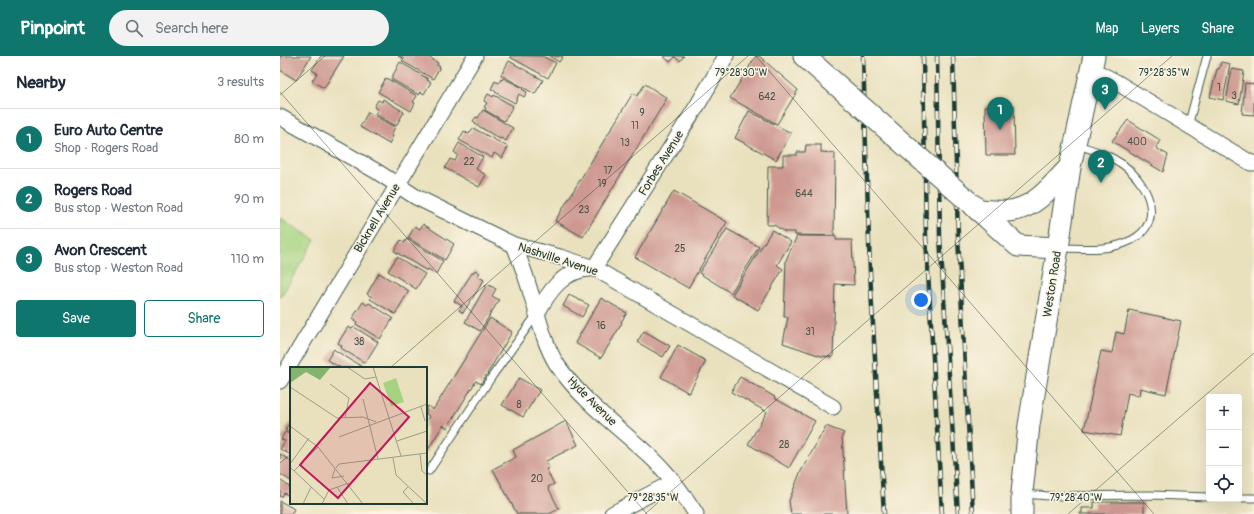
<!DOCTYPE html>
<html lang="en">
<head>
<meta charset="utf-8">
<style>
	body { margin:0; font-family:Pangolin,sans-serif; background:#f2f2f3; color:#1f2937 }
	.controls { position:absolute; right:12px; bottom:12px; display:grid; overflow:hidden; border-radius:4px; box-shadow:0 4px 16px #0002 }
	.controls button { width:36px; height:36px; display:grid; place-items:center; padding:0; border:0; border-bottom:1px solid #e0e1e3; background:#fff; color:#1f2937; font:20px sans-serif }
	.you { position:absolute; left:641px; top:244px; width:14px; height:14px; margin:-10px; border:3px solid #fff; border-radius:50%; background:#1a73e8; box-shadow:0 0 0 6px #1a73e833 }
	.badge { display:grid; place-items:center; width:26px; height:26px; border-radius:50%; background:#0f766e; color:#fff; font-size:13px; font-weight:700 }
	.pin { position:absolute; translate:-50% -33px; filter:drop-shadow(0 1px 2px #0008) }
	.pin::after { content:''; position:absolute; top:21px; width:14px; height:12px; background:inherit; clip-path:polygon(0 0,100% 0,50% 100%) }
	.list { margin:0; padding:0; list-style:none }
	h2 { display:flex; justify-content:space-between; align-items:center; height:52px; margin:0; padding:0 16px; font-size:17px }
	h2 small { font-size:13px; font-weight:400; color:#747a83 }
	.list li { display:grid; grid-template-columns:26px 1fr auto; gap:12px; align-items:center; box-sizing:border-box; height:60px; padding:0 16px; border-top:1px solid #e0e1e3 }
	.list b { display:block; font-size:15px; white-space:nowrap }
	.list p { margin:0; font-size:13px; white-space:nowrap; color:#747a83 }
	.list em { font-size:13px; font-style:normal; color:#747a83 }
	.actions { display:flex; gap:8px; padding:12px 16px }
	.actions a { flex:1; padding:9px 0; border:1px solid #0f766e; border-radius:4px; text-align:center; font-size:14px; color:#0f766e }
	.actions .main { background:#0f766e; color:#fff }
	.icon { flex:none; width:22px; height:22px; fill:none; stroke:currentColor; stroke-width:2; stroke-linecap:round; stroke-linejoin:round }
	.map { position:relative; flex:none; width:974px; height:458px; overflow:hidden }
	header { display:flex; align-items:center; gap:24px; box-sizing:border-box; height:56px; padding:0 20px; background:#0f766e; color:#fff }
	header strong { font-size:19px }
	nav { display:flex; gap:22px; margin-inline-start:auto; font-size:14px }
	.search { width:280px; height:36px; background:#f2f2f3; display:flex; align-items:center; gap:10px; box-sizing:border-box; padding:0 14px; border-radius:22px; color:#747a83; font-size:15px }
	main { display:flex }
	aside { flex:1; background:#fff }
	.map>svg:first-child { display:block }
	.green { fill:#a5d381; stroke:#62885a }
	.building { fill:#cd9890 }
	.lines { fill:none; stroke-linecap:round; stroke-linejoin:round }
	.lane-casing { stroke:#3d5649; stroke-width:9 }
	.street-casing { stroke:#3d5649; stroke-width:17 }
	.secondary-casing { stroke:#3d5649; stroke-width:23 }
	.lane { stroke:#fff; stroke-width:7 }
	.street { stroke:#fff; stroke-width:15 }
	.secondary { stroke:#fff; stroke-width:21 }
	.rail-casing { stroke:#1f3d34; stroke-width:4.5 }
	.rail { stroke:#fcf5e5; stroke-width:3; stroke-dasharray:9; stroke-linecap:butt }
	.secondary-bridge-casing { stroke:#3d5649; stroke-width:23; stroke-linecap:butt }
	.secondary-bridge { stroke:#fff; stroke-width:21 }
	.ticks { fill:none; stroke:#1f3d34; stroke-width:1; stroke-opacity:0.45 }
	.labels { text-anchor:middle; stroke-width:3; stroke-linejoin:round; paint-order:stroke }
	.number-label { font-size:10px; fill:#4a544b }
	.street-label { font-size:12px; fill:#1f3d34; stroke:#fcf5e5 }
	.inset-road { fill:none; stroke:#989f87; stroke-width:1 }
	.view { fill:#c2185b; fill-opacity:0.15; stroke:#c2185b; stroke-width:2 }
	.inset-edge { fill:none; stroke:#1f3d34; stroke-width:2 }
	.ticks-label { font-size:10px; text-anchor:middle; fill:#1f3d34; stroke:#fcf5e5; stroke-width:3; stroke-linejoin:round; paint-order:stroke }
</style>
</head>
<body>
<header>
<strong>Pinpoint</strong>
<div class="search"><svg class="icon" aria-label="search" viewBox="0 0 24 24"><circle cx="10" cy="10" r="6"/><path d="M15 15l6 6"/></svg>Search here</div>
<nav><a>Map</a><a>Layers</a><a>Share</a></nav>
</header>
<main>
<aside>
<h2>Nearby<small>3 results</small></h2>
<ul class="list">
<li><span class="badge">1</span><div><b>Euro Auto Centre</b><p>Shop · Rogers Road</p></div><em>80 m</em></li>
<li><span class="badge">2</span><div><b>Rogers Road</b><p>Bus stop · Weston Road</p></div><em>90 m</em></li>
<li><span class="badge">3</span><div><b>Avon Crescent</b><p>Bus stop · Weston Road</p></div><em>110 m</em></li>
</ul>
<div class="actions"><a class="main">Save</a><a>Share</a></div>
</aside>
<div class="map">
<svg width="974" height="458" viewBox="0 0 974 458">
	<rect width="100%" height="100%" fill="#fcf5e5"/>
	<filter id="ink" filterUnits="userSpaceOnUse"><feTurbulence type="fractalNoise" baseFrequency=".025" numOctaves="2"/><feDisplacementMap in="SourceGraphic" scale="8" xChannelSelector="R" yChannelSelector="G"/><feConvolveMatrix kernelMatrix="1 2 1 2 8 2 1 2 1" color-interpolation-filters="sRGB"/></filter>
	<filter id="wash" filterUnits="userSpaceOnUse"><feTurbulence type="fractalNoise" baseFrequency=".012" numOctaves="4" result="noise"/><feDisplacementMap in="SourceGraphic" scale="16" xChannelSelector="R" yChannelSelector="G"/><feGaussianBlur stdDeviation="0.9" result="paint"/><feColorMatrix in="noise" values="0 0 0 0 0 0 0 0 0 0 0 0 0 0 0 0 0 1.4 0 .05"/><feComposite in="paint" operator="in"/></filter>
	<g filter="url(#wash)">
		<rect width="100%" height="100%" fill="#e9e1be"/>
		<!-- green -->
		<path class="green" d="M0 162 35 184 0 242Z"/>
		<g id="blocks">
			<!-- building -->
			<g class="building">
				<path d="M0 0H31L16 24 0 14Z"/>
				<path d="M41 0H64L44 32 32 25 37 17 32 14Z"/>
				<path d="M118 0H147L158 7 157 9 160 11 153 23 122 5 124 3Z"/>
				<path d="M231 0H262L276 7 268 22 230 1Z"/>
				<path d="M269 0H283L279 6Z"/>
				<path d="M383 0H404L400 5 395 1 390 6Z"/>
				<path d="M476 0H479L518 34 497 68 450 42Z"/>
				<path d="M229 5 263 24 255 38 221 19Z"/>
				<path d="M120 6 148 23 147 24 151 26 144 38 141 36 139 39 111 23Z"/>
				<path d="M941 6 950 8 943 44 930 41 937 13H939Z"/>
				<path d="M952 13 964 15 959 48 946 45Z"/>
				<path d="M106 22 137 40 133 46 135 47 131 55 98 36Z"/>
				<path d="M223 22 243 32 242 33 247 36 244 41 239 38 235 47 215 36 216 35 211 33 215 25 219 27 221 23 222 24Z"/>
				<path d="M965 27 974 28V59L962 58Z"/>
				<path d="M365 28 387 42 303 181 275 165 353 37 357 40Z"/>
				<path d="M208 38 213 41 214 39 233 50 224 65 205 54 206 52 204 51 207 47 204 45Z"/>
				<path d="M103 43 124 56 116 70 95 58 98 54 94 51 98 44 102 46Z"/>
				<path d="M734 49 735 99H706L705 50Z"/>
				<path d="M203 54 233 72 226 85 221 82 220 83 195 68 196 67 193 65 196 61 198 62Z"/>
				<path d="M469 55 511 77 496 104 455 82Z"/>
				<path d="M88 56 115 71 111 79 113 80 109 88 80 71Z"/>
				<path d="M848 64 880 84 876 92 888 99 883 116 832 85Z"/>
				<path d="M193 72 228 91 222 102 214 97 212 102 179 84 184 75 189 78Z"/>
				<path d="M179 87 203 101 196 113 206 119 199 131 165 112 170 103 175 105 178 99 174 96Z"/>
				<path d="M526 89H541V96L555 97 554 180 515 179V176H505L494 169H487L488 110H503V99H517V96H525Z"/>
				<path d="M394 135 447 166 408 232 355 201Z"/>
				<path d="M143 168 174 188 165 204 128 182 135 170 140 173Z"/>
				<path d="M447 173 479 191 451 237 419 217Z"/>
				<path d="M492 174 511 186 497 209 503 213 478 254 452 239Z"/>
				<path d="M517 180H556V184H572L574 229 555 228 553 301 541 300 503 287 508 261H504L506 204Z"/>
				<path d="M127 183 163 205 156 218 148 213 147 215 114 195 121 184 124 187Z"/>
				<path d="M117 201 145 218 136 233 108 215Z"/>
				<path d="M195 214 200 217 197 220 204 224 183 257 179 254 182 250 174 245 192 217H193Z"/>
				<path d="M99 217 129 235 115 258 90 243 92 241 87 238Z"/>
				<path d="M207 228 216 233 212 240 219 244 200 275 185 266Z"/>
				<path d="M289 239 309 249 302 261 283 250Z"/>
				<path d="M321 242 347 257 341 266 342 267 321 302 295 287Z"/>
				<path d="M83 246 87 249 89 247 113 262 100 283 76 268 77 266 72 263Z"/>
				<path d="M849 254 901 265 886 338 860 332 859 340 848 337 840 380 804 374 821 295 832 297 836 276 844 278Z"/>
				<path d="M210 262 232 276 201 328 196 325 167 372 163 369 146 397V366L149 360 146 358V352L148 350 153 354Z"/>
				<path d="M68 271 72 273 74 271 98 286 85 307 61 292 62 290 58 287Z"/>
				<path d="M364 275 390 290 383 301 357 286Z"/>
				<path d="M398 289 426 305 409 337 381 321Z"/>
				<path d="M54 293 56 295 84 312H61L47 304Z"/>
				<path d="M460 321 495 341 494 342 535 365 509 412 468 388 487 356 451 336Z"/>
				<path d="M239 322 260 334 243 361 222 349Z"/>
				<path d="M11 364V378L5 374Z"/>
				<path d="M286 365 298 389 266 405 269 412 266 413 274 428 268 431 279 453 269 458H237L213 413 236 401 233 394Z"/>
				<path d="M546 370 564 377 562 380 567 458H511L509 445 520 417Z"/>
				<path d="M5 376 11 379V399L0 393 5 385 1 383Z"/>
				<path d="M0 398 11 405V425L0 418Z"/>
				<path d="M0 424 11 432V437L9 440 4 437 2 441 0 440Z"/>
				<path d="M0 445 14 453 11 458H0Z"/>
				<path d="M814 446H864V458H800V457H802V452H814Z"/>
			</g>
		</g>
	</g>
	<g filter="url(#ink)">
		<use href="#blocks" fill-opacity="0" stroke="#3d5649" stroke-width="1"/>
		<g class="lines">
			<!-- lane casing -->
			<g class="lane-casing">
				<g id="lane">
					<path d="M908 70 927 0"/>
					<path d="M781 192C801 192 825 195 845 187 887 171 871 129 842 108 828 98 813 94 797 89"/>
					<path d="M149 415 213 319 257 258"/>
					<path d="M744 438 769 440 870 439 929 441"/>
					<path d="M959 442H974"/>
				</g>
			</g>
			<!-- street casing -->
			<g class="street-casing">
				<g id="street">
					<path d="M811 13 836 26 971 107H974"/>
					<path d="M0 61 96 115 136 141 234 189 280 201 314 212 553 351"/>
					<path d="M234 189C241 206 247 223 252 241 259 263 264 287 276 307 301 345 340 372 373 403 390 419 404 439 416 458"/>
					<path d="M314 212 417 50 446 0"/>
					<path d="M257 258C268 236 284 213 311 213"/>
					<path d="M0 325 195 0"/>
					<path d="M332 458 393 426"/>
				</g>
			</g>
			<!-- secondary casing -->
			<g class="secondary-casing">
				<g id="secondary">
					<path d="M524 0 574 44"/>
					<path d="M693 149 738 190 778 192"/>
					<path d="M698 154C708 154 725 157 735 154 758 149 774 127 790 111"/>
					<path d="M742 458V437L749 369 778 192 790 111 814 0"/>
				</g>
			</g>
			<!-- lane -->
			<use href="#lane" class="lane"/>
			<!-- street -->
			<use href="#street" class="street"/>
			<!-- secondary -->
			<use href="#secondary" class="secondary"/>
			<!-- rail casing -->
			<g class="rail-casing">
				<g id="rail">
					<path d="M583 0 590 216 604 458"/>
					<path d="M643 0 646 181 662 458"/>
					<path d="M657 0 660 181 678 458"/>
					<path d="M673 0 678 181 693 458"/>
				</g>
			</g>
			<!-- rail -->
			<use href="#rail" class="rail"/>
			<!-- secondary-bridge casing -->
			<g class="secondary-bridge-casing">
				<path id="secondary-bridge" d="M574 44 688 145"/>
			</g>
			<!-- secondary-bridge -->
			<use href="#secondary-bridge" class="secondary-bridge"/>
		</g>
	</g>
	<!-- ticks -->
	<path class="ticks" d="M476 0 874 458M0 36 367 458M0 39 45 0M110 312 468 0M0 407 11 398M365 458 892 0M788 458 974 297"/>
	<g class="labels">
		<!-- number labels -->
		<g class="number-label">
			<text x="939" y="35">1</text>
			<text x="954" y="43">3</text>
			<text x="487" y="44">642</text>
			<text x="362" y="60">9</text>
			<text x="355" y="73">11</text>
			<text x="857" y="89">400</text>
			<text x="345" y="90">13</text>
			<text x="189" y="109">22</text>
			<text x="328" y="118">17</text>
			<text x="322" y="131">19</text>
			<text x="524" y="141">644</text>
			<text x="304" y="157">23</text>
			<text x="400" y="196">25</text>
			<text x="321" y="273">16</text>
			<text x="530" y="279">31</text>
			<text x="79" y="289">38</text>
			<text x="239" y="352">8</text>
			<text x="504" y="392">28</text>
			<text x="257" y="426">20</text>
		</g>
		<!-- street labels -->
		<g class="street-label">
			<text transform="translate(381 107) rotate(-58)" y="4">Forbes Avenue</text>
			<text transform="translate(97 162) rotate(-59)" y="4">Bicknell Avenue</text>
			<text transform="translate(278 203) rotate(18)" y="4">Nashville Avenue</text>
			<text transform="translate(772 228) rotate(-81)" y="4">Weston Road</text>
			<text transform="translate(312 345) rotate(45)" y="4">Hyde Avenue</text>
		</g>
	</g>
	<!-- overview -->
	<g transform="translate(10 311)">
		<rect width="137" height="137" fill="#e9e1be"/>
		<path d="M106 11 114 35 101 39 93 16Z" fill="#a5d381"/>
		<path d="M0 0H39L40 1 30 13 16 5 0 16Z" fill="#84b56f"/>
		<path class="inset-road" d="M57 0 75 12 86 10M83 0 111 89M40 17 59 31 55 51M0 20 47 51 73 50 86 55M73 32 88 92M131 40 135 54M0 59 28 80 73 137M49 70 137 37M107 74 137 64M130 87 132 104 137 108M103 91 106 108 137 137M0 97 19 71M0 100 34 132M46 101 49 97 137 86M45 102 42 111 54 109M4 104 28 80M47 120 58 137M118 120 113 125 124 137M13 137 21 120M32 137 39 123 59 116"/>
		<path class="view" d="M80 16 119 50 48 131 10 98Z"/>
		<rect width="137" height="137" class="inset-edge"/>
	</g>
	<g class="ticks-label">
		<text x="461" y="20">79°28'30"W</text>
		<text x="884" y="20">79°28'35"W</text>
		<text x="373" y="445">79°28'35"W</text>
		<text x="796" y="445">79°28'40"W</text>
	</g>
</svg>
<div class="controls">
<button>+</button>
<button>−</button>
<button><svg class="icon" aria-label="locate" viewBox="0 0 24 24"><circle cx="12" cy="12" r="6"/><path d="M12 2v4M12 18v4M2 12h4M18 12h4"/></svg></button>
</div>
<div class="you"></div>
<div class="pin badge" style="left:720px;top:74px">1</div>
<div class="pin badge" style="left:821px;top:127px">2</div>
<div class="pin badge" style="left:825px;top:54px">3</div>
</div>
</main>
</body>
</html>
